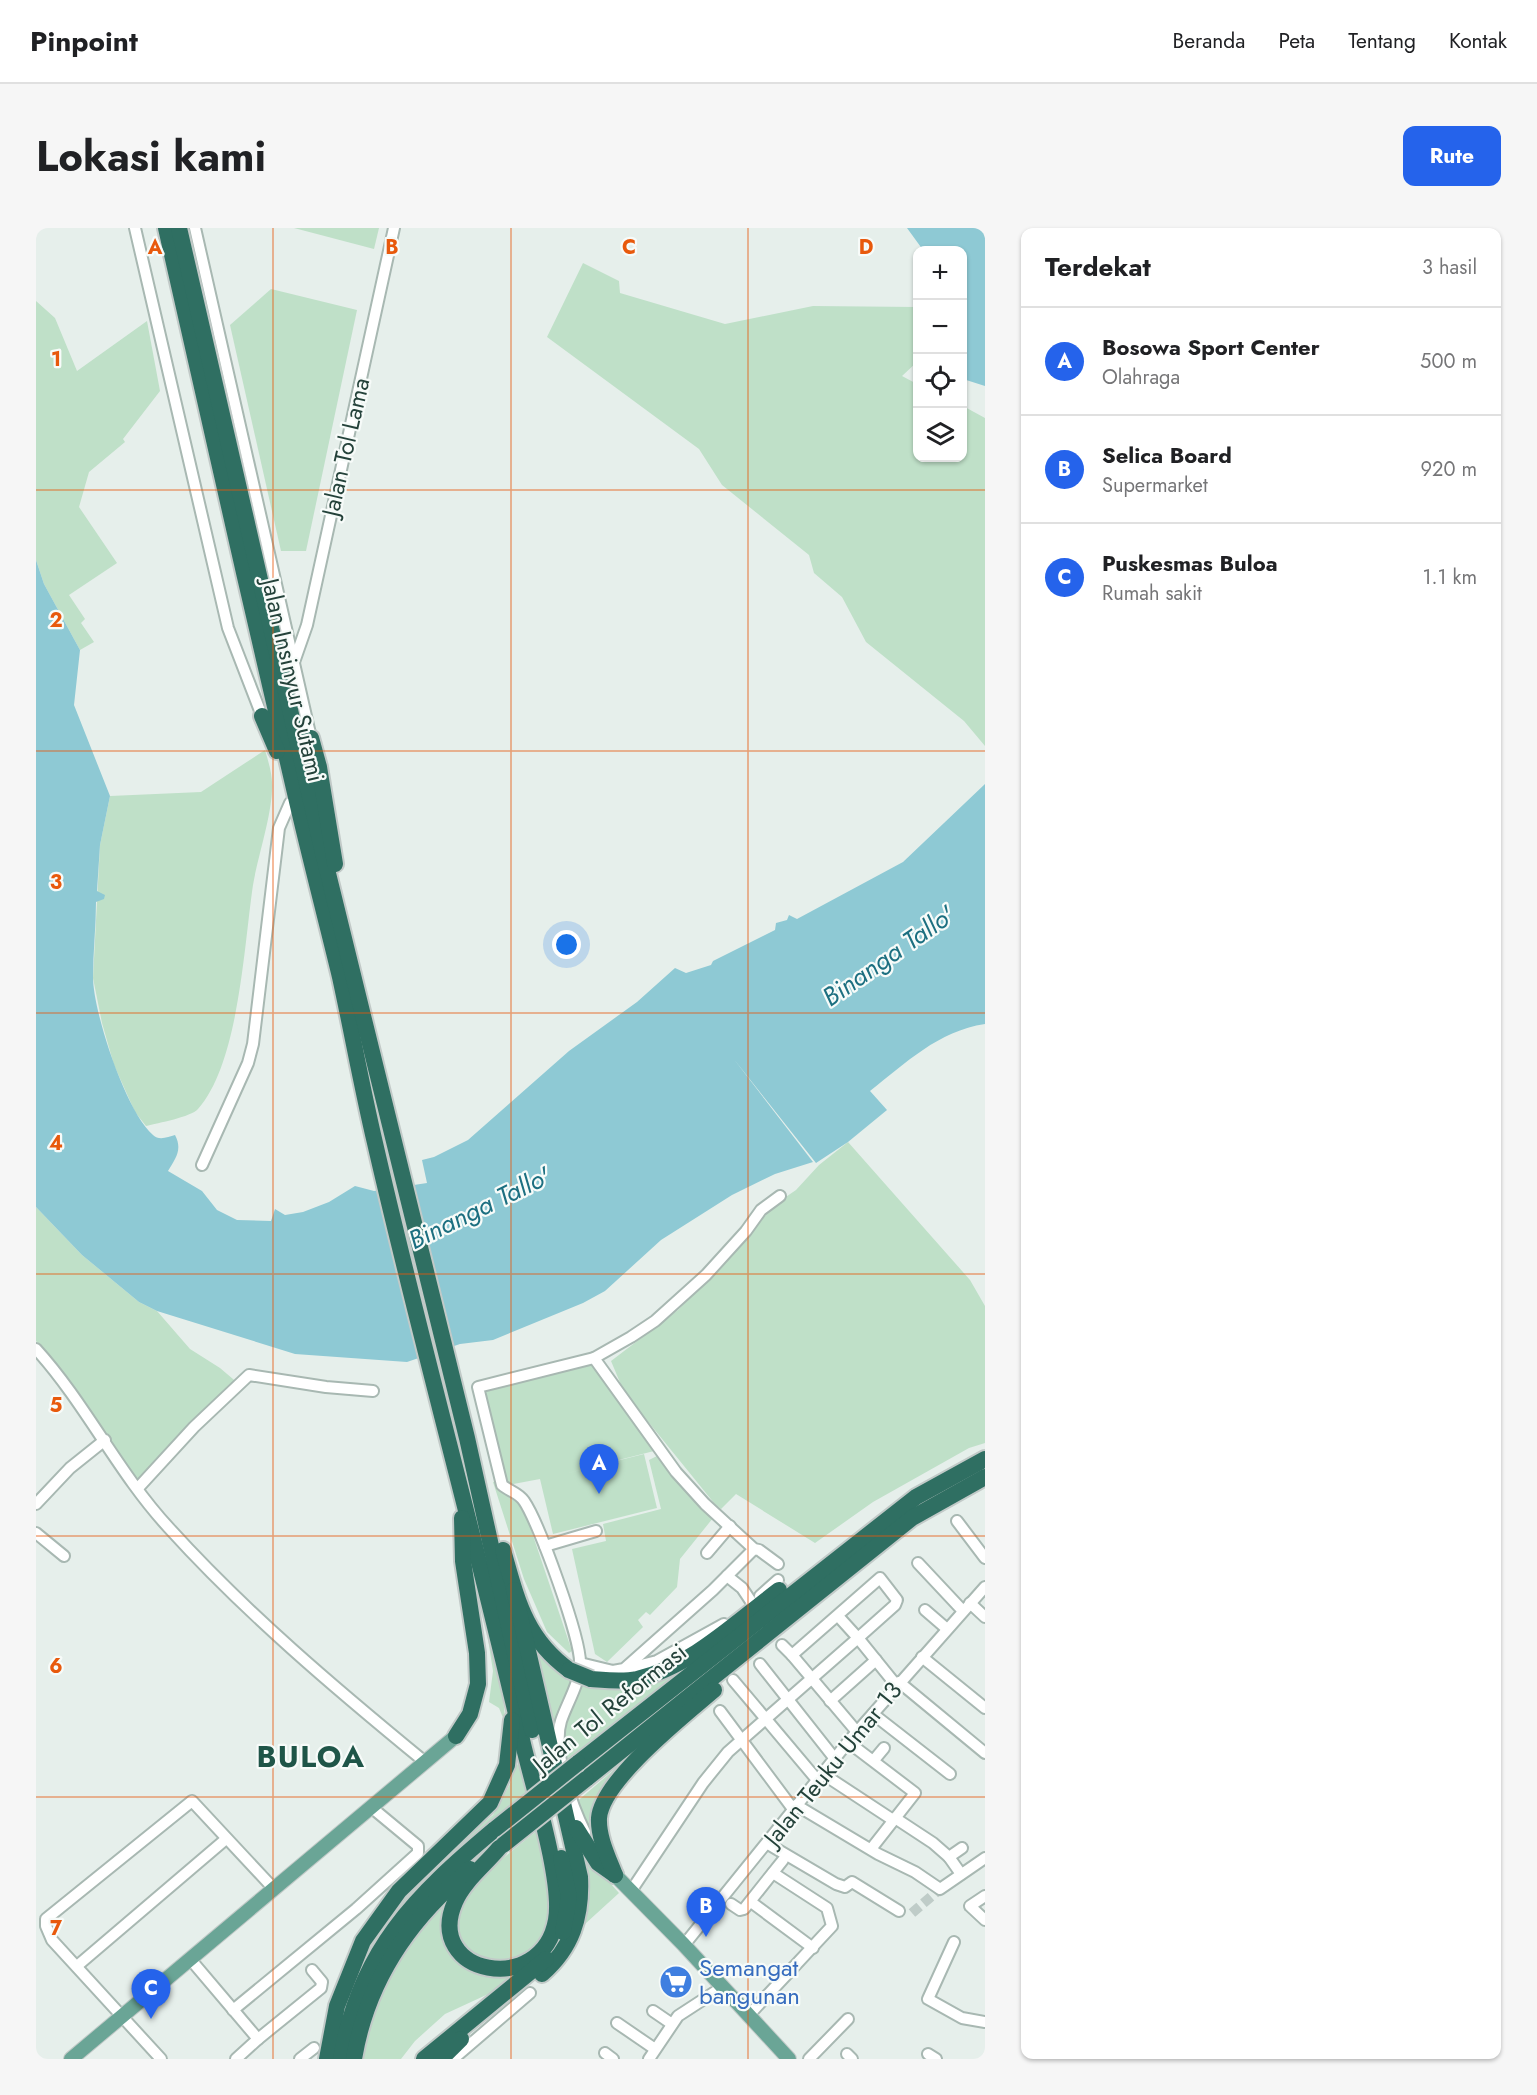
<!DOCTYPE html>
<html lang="id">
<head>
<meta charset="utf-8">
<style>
	body { margin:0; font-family:Jost,sans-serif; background:#f6f6f6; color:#202124 }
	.controls { position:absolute; right:18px; top:18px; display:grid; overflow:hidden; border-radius:12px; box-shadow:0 2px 4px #0004 }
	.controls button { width:54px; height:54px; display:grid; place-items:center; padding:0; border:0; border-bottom:2px solid #e0e0e0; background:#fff; color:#202124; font:30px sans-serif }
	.you { position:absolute; left:531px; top:717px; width:21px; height:21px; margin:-15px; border:4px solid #fff; border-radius:50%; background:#1a73e8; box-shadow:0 0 0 9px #1a73e833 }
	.badge { display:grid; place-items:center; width:39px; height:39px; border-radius:50%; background:#2563eb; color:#fff; font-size:20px; font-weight:700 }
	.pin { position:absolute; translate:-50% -50px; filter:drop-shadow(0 2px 3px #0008) }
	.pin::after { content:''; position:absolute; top:32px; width:21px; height:18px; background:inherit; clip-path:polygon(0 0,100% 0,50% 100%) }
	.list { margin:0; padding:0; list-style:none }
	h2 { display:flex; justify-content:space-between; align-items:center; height:78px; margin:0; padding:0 24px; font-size:26px }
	h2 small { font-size:20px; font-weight:400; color:#757577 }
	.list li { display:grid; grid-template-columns:39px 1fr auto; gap:18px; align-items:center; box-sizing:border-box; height:108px; padding:0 24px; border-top:2px solid #e0e0e0 }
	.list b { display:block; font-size:22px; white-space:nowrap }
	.list p { margin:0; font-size:20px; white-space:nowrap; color:#757577 }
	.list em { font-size:20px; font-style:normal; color:#757577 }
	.icon { flex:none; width:33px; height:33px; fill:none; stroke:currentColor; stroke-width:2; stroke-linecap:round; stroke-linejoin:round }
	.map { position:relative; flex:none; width:949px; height:1831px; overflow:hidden; border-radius:12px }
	header { display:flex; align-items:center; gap:36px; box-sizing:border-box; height:84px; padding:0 30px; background:#fff; border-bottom:2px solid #e0e0e0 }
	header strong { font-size:28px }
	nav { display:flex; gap:33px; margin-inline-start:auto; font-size:21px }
	.intro { display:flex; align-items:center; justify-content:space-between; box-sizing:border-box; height:144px; padding:0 36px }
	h1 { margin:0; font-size:42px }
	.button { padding:15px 27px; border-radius:12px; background:#2563eb; color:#fff; font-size:21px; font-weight:700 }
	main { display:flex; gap:36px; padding:0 36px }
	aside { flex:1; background:#fff; border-radius:12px; box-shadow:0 2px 4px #0004 }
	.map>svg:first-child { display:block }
	.green { fill:#bfe0c8 }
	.water { fill:#8ec9d4 }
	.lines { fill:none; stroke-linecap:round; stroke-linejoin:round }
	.minor-tunnel { stroke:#bfccc8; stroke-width:10; stroke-dasharray:10 5; stroke-linecap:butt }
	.minor-casing { stroke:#a8b8b2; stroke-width:14 }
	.major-casing { stroke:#c2cac8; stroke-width:16 }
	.highway-casing { stroke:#c2cac8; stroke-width:20 }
	.minor { stroke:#fff; stroke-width:10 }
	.major { stroke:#6aa596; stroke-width:14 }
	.highway { stroke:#2f6f62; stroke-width:16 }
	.highway-bridge-casing { stroke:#c2cac8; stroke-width:20; stroke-linecap:butt }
	.highway-bridge { stroke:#2f6f62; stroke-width:16 }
	.grid { fill:none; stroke:#e8590c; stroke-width:1.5; stroke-opacity:0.55 }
	.labels { text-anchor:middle; stroke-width:4.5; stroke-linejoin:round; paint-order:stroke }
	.street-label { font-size:24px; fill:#24423a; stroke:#f7fbf9 }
	.shop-label { font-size:24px; fill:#366cbe; stroke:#f7fbf9; text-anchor:start }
	.water-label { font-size:26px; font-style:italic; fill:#1c6f80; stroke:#f7fbf9 }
	.district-label { font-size:30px; font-weight:bold; letter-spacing:1.5px; fill:#1f5548; stroke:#f7fbf9 }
	.grid-label { font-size:20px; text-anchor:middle; font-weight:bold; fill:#e8590c; stroke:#f7fbf9; stroke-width:4.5; stroke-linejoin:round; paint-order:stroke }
</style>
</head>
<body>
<header>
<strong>Pinpoint</strong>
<nav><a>Beranda</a><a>Peta</a><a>Tentang</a><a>Kontak</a></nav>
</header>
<div class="intro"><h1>Lokasi kami</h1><a class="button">Rute</a></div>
<main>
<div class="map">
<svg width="949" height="1831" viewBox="0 0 949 1831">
	<rect width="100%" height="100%" fill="#e6efeb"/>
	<!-- green -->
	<g class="green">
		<path d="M258 0H343L338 21Z"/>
		<path d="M547 35 583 53 584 65 689 96 777 78 881 79V134L866 148 881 156 882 230H927V178L949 190V518L928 493 830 414 806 369 778 345 773 327 686 257 663 221 511 109Z"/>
		<path d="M235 61 321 82 270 323H245L194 97Z"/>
		<path d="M0 73 19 90 41 143 111 93 124 163 87 211 89 214 53 244 43 279 81 335 33 367 49 391 45 395 58 414 44 422 8 356 0 332Z"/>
		<path d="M229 522C233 536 237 548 236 562 235 590 222 628 217 657 208 717 203 835 162 881 155 889 122 895 110 898L99 884 78 837 66 795 57 750 64 617 74 568 165 564Z"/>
		<path d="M812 914 934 1052 949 1078V1215L933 1220 837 1274 779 1315 700 1266 685 1281 678 1275 588 1164 575 1133 642 1082 702 1021 738 977 760 962 783 937Z"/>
		<path d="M0 979 46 1027 103 1074 121 1083 154 1121 184 1140 204 1157 103 1254 26 1142 0 1113Z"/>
		<path d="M556 1135 618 1223 528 1246 608 1226 621 1280 517 1306 504 1251 472 1257 449 1162Z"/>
		<path d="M621 1228 677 1290 644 1331 641 1359 614 1387 610 1384 602 1392 607 1399 571 1434 559 1426 536 1321 570 1313 567 1296 625 1281 613 1232Z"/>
		<path d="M461 1253 468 1266 487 1278 536 1423 533 1425 511 1404 488 1351 457 1254Z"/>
		<path d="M445 1367 466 1462 470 1497 463 1480 453 1474 457 1443Z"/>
		<path d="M701 1403 522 1541 496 1412 554 1457Z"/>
		<path d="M664 1468 585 1544 560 1619 538 1576Z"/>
		<path d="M486 1536 495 1567 452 1603 307 1786 315 1760 344 1702 366 1671 429 1610 457 1587 474 1556 477 1537Z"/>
		<path d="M502 1602 514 1649 518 1691 492 1730 438 1734C431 1724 419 1710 418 1698 414 1669 481 1619 502 1602Z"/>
		<path d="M547 1625 583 1665 549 1696 552 1663Z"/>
		<path d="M416 1670 410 1716C433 1751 452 1757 491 1741L461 1762 409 1786 379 1813 365 1831H326C339 1767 364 1712 416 1670Z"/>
	</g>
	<!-- water -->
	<g class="water">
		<path d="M871 0H949V158L927 151V22H887Z"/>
		<path d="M0 332 8 356 44 422 38 477 74 568 64 617 61 663 69 667 68 671 60 674C60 699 57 724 57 749 57 784 90 884 117 907 123 913 132 909 139 907 147 922 139 931 132 943L166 963 181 982 201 992 235 993 239 981 249 987 267 984 293 974 319 958 338 963 391 955 386 932 398 929 432 912 533 823 601 774 639 740 650 745 675 737 677 733 739 702 740 695 751 692 753 687 761 691 867 634 949 556V796C902 803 870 835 834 863L851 882 812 914 780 935 697 830 777 934 739 946 696 967 625 1012 569 1063 547 1075 457 1112 424 1116 371 1134 259 1126 121 1083 103 1074 46 1027 0 979Z"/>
	</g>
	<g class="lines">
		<!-- minor-tunnel -->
		<path class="minor-tunnel" d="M876 1685 904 1661"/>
		<!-- minor casing -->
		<g class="minor-casing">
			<g id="minor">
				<path d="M99 0 192 400 226 488"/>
				<path d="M159 0 275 510"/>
				<path d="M257 437 271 397 358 0"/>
				<path d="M166 937 212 835 217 816 243 600 254 575 260 573"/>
				<path d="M0 1121C50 1176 82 1245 133 1300 210 1385 300 1461 389 1534"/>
				<path d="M558 1130 640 1244 669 1276 718 1321 723 1322 742 1336"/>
				<path d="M102 1260 158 1199 213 1147 290 1159 337 1163"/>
				<path d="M0 1276 34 1240 69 1212"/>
				<path d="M921 1293 949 1330"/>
				<path d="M0 1305 28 1328"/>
				<path d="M509 1318 560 1303"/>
				<path d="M671 1325 694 1298"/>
				<path d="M882 1335 927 1383"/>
				<path d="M691 1348 706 1360 716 1375"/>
				<path d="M724 1368 742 1352"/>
				<path d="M934 1375 949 1389"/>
				<path d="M889 1382 911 1401"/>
				<path d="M802 1388 822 1410 859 1377 861 1372 844 1350 756 1427 821 1504"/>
				<path d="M746 1417 756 1427"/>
				<path d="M886 1429 949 1480"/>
				<path d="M544 1435 577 1443 588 1441 677 1362 718 1321"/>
				<path d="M724 1436 799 1531"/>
				<path d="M589 1441 621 1433 688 1396"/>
				<path d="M697 1452 782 1553"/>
				<path d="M863 1454 949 1525"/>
				<path d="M794 1473 840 1432"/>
				<path d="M684 1483 757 1581"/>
				<path d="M837 1486 914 1546"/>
				<path d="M812 1514 879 1565 835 1621"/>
				<path d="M838 1532 848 1520"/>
				<path d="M787 1546 857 1592"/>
				<path d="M760 1577 842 1626 879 1644 904 1661 949 1630"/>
				<path d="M859 1590 897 1615 913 1629"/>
				<path d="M549 1604C536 1578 516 1522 525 1493 531 1475 543 1457 544 1437 546 1413 503 1295 488 1273 483 1265 473 1263 466 1257L442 1159 558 1130 595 1109 619 1093 670 1047 710 1003 725 982 744 968"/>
				<path d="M732 1616 800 1656 809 1659 816 1654 863 1683"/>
				<path d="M925 1646 913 1629 926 1620"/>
				<path d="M595 1663 667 1555 692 1524 822 1410 860 1457"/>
				<path d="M949 1668 934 1678 949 1692"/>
				<path d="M715 1674 777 1720"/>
				<path d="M695 1676 704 1682 708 1681 747 1632"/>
				<path d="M918 1714 892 1771 926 1790 949 1794"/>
				<path d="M648 1717 812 1514 949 1359"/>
				<path d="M155 1732 222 1811 200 1831"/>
				<path d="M41 1738 190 1611"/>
				<path d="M197 1782 320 1681 382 1625V1618L335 1579"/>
				<path d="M617 1783 636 1796"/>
				<path d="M712 1788 796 1698 791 1680 737 1645"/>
				<path d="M581 1795 619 1821"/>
				<path d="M222 1811 285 1760 286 1754 276 1742"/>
				<path d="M569 1825 577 1831"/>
				<path d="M811 1826 816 1831"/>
				<path d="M892 1826 900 1831"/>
				<path d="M125 1831 16 1712 10 1698V1691L156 1573 238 1661"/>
				<path d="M264 1831 278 1820"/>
				<path d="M417 1831 494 1765"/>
				<path d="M613 1831 642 1788 685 1760"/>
				<path d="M773 1831 812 1791"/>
			</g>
		</g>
		<!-- major casing -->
		<g class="major-casing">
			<g id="major">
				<path d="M579 1647 648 1717 753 1831"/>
				<path d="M35 1831 420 1508"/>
			</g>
		</g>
		<!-- highway casing -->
		<g class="highway-casing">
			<g id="highway">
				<path d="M130 0C172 188 215 377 259 565 273 626 289 687 304 749 316 804 326 860 339 915 385 1116 441 1315 487 1516 497 1558 527 1654 520 1692 506 1770 387 1747 419 1674 428 1653 449 1637 463 1620"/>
				<path d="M143 0 287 625 431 1210 496 1502"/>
				<path d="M226 488 241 523"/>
				<path d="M275 510 283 539 299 636"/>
				<path d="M467 1322C481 1371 489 1410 533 1442"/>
				<path d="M478 1362 544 1649C546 1689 536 1720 506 1746"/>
				<path d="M555 1451C570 1452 586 1454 601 1451 654 1439 700 1394 743 1362"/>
				<path d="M420 1508 434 1486 442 1456 441 1425 427 1333 426 1290"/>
				<path d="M542 1535 880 1269 949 1231"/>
				<path d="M550 1551 876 1290 949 1249"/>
				<path d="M540 1600 562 1635 579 1647"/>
				<path d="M525 1630 533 1669 527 1704"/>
				<path d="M579 1647C572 1629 562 1609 563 1590 566 1552 649 1487 678 1462"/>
				<path d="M291 1831 301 1778 327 1713 363 1663 454 1575 471 1537 476 1492"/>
				<path d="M305 1831C323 1723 379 1668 459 1601"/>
				<path d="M318 1831C331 1752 373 1691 434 1641"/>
				<path d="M388 1831 510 1731"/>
				<path d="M405 1831 425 1811"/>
			</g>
		</g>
		<!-- minor -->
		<use href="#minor" class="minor"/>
		<!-- major -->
		<use href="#major" class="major"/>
		<!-- highway -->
		<use href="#highway" class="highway"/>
		<!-- highway-bridge casing -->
		<g class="highway-bridge-casing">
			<g id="highway-bridge">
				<path d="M533 1442 555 1451"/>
				<path d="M459 1601 542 1535"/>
				<path d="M467 1617 550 1551"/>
			</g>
		</g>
		<!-- highway-bridge -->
		<use href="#highway-bridge" class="highway-bridge"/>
	</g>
	<!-- grid -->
	<path class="grid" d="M237 0V1831M475 0V1831M712 0V1831M0 262H949M0 523H949M0 785H949M0 1046H949M0 1308H949M0 1569H949"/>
	<!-- icons -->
	<defs>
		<g id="supermarket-disc" transform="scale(1.725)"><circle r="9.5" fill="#3f7fe0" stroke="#f7fbf9"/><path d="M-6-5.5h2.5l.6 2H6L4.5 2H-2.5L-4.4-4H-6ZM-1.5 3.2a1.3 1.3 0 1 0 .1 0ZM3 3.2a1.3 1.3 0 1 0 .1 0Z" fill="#fff"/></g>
	</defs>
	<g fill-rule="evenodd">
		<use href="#supermarket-disc" x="640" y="1754"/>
	</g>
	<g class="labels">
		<!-- street labels -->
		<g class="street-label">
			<text transform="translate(310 219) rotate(-77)" y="8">Jalan Tol Lama</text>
			<text transform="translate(257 452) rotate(77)" y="8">Jalan Insinyur Sutami</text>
			<text transform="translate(574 1480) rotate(-39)" y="8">Jalan Tol Reformasi</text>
			<text transform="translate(797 1536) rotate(-51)" y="8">Jalan Teuku Umar 13</text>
		</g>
		<!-- shop labels -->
		<g class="shop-label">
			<text x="663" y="1748">Semangat<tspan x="663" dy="28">bangunan</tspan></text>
		</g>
		<!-- water labels -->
		<g class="water-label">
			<text transform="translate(852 728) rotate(-35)" y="9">Binanga Tallo'</text>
			<text transform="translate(443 980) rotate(-26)" y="9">Binanga Tallo'</text>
		</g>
		<!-- district labels -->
		<g class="district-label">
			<text x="275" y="1539">BULOA</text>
		</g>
	</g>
	<g class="grid-label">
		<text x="119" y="26">A</text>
		<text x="356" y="26">B</text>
		<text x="593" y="26">C</text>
		<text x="830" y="26">D</text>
		<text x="20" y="138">1</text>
		<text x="20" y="399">2</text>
		<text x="20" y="661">3</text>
		<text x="20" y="922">4</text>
		<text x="20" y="1184">5</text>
		<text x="20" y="1445">6</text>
		<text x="20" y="1707">7</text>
	</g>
</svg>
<div class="controls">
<button>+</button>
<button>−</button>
<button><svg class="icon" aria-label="locate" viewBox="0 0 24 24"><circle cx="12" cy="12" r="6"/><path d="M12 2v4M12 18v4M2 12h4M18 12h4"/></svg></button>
<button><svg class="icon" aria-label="layers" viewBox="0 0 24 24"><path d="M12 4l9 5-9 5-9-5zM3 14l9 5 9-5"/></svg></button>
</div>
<div class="you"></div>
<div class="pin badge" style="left:563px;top:1266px">A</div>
<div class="pin badge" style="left:670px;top:1709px">B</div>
<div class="pin badge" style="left:115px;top:1791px">C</div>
</div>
<aside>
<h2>Terdekat<small>3 hasil</small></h2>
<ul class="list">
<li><span class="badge">A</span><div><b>Bosowa Sport Center</b><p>Olahraga</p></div><em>500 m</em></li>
<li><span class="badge">B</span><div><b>Selica Board</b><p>Supermarket</p></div><em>920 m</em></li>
<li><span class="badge">C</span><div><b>Puskesmas Buloa</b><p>Rumah sakit</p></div><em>1.1 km</em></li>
</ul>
</aside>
</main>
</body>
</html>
